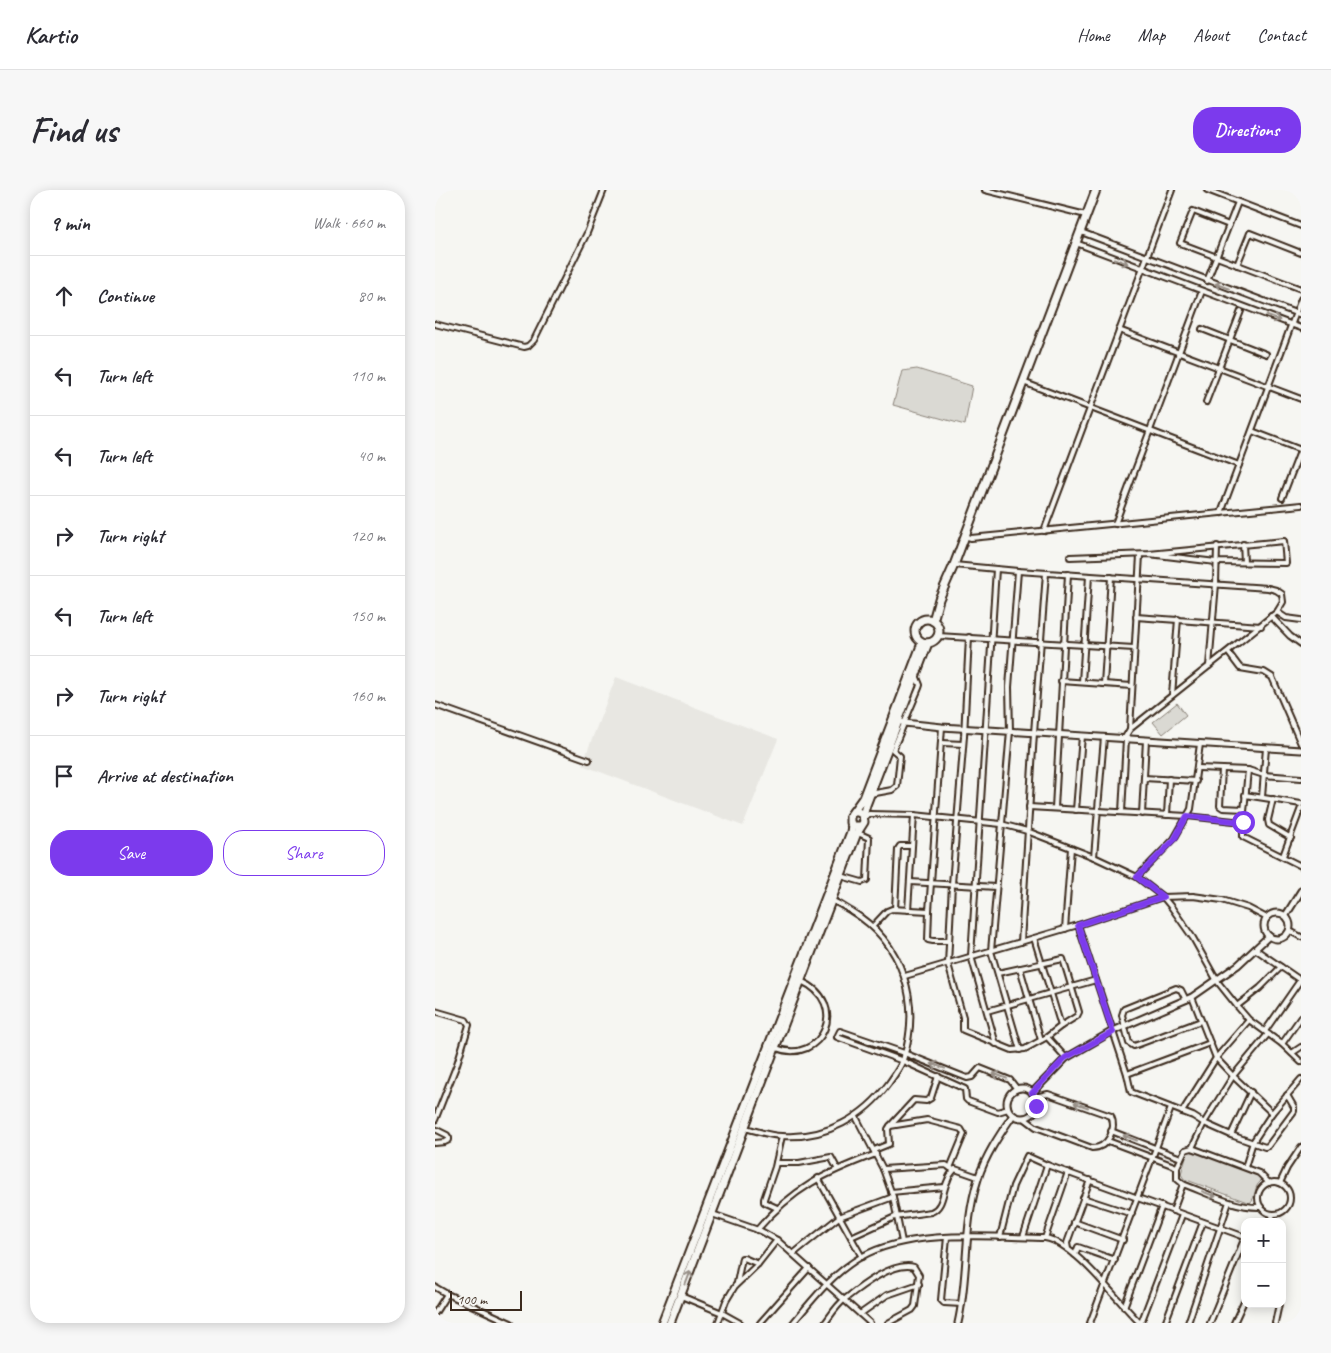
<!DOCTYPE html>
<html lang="en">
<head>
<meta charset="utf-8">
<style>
	body { margin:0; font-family:Caveat,sans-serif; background:#f7f7f7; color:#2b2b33 }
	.controls { position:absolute; right:15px; bottom:15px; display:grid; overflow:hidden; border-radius:10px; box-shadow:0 2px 12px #0003 }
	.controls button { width:45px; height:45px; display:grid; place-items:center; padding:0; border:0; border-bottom:1px solid #e1e1e2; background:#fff; color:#2b2b33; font:25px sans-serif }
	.scale { position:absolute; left:15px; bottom:12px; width:72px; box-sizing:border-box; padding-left:5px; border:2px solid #3b2a1e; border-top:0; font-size:14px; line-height:18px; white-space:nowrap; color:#3b2a1e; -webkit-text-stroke:4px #f6f6f2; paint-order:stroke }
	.stop { position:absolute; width:15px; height:15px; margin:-11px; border:4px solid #7c3aed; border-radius:50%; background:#fff }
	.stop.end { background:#7c3aed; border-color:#fff; box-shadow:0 1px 5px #0008 }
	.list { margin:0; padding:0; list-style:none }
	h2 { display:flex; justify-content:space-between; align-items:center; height:65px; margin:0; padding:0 20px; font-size:21px }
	h2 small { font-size:16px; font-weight:400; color:#7c7c81 }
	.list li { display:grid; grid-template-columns:32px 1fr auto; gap:15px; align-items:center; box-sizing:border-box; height:80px; padding:0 20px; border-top:1px solid #e1e1e2 }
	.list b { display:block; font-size:19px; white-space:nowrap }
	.list em { font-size:16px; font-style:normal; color:#7c7c81 }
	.actions { display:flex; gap:10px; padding:15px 20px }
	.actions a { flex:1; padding:11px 0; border:1px solid #7c3aed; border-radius:20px; text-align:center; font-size:18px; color:#7c3aed }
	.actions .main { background:#7c3aed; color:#fff }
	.icon { flex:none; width:28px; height:28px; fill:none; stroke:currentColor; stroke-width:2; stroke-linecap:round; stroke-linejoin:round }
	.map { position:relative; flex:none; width:866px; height:1133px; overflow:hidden; border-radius:20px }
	header { display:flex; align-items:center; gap:30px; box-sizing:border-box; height:70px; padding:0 25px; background:#fff; border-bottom:1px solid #e1e1e2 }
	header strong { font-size:24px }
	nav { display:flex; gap:28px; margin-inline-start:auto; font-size:18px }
	.intro { display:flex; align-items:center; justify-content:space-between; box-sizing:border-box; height:120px; padding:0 30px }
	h1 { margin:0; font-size:35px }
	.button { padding:12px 22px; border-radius:20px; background:#7c3aed; color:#fff; font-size:18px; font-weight:700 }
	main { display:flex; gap:30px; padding:0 30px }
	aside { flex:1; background:#fff; border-radius:20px; box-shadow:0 2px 12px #0003 }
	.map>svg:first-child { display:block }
	.built { fill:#e8e7e2 }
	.green { fill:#dad9d3; stroke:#8a8278 }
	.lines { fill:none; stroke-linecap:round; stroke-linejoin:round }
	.street-casing { stroke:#3b2a1e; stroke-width:8 }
	.secondary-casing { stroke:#3b2a1e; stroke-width:9 }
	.highway-casing { stroke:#3b2a1e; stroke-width:11 }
	.street { stroke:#f6f6f2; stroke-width:4 }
	.secondary { stroke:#f6f6f2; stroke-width:5 }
	.highway { stroke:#f6f6f2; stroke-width:7 }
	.oneway { stroke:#989088 }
	.route { stroke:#7c3aed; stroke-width:6 }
</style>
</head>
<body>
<header>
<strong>Kartio</strong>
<nav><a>Home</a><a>Map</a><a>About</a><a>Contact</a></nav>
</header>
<div class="intro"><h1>Find us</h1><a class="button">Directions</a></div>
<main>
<aside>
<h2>9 min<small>Walk · 660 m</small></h2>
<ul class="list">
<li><svg class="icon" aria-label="ahead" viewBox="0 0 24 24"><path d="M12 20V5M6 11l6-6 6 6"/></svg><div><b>Continue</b></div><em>80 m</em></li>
<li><svg class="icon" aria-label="left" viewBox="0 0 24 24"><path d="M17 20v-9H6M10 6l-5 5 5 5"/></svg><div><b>Turn left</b></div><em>110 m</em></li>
<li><svg class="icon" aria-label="left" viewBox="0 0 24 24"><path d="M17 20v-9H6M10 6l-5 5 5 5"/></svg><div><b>Turn left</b></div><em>40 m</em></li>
<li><svg class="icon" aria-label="right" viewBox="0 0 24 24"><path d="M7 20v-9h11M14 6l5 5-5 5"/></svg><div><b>Turn right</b></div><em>120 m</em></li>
<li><svg class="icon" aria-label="left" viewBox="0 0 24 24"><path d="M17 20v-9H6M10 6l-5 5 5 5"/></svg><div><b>Turn left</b></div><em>150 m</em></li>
<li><svg class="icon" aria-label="right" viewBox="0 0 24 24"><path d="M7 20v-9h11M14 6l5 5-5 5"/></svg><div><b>Turn right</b></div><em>160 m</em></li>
<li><svg class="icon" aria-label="arrive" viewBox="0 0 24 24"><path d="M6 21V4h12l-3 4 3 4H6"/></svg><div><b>Arrive at destination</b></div></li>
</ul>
<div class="actions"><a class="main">Save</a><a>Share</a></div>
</aside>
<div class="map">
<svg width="866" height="1133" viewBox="0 0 866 1133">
	<rect width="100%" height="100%" fill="#f6f6f2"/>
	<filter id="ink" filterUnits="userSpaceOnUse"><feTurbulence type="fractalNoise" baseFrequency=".02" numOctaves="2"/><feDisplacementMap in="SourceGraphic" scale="10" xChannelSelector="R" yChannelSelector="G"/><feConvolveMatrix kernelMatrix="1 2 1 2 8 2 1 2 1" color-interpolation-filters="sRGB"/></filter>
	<g filter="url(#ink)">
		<!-- built -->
		<path class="built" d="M181 487 343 549 308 636 147 575Z"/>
		<!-- green -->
		<g class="green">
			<path d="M482 179 537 196 530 235 458 215 467 181Z"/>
			<path d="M742 513 751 525 728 544 718 532Z"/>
			<path d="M756 960 825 986 826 991C818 997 822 1006 815 1013L749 989 746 984 752 963Z"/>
		</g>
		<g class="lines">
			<!-- street casing -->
			<g class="street-casing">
				<g id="street">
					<path d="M550 0 651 25"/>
					<path d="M772 0 866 36"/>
					<path d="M794 35 758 21 745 53 866 99"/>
					<path d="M646 42 866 125"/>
					<path d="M641 53 866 138"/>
					<path d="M802 75 815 43 866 63"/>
					<path d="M772 91 803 12"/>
					<path d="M0 134 89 157 93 156 99 150 152 43 169 0"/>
					<path d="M767 139 831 164"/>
					<path d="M684 140 866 209"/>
					<path d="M588 192 804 275"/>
					<path d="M771 212 806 121"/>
					<path d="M817 241 866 260"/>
					<path d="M847 308 866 259"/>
					<path d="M786 323 866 109"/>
					<path d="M680 334 767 101"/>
					<path d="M609 341 737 0"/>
					<path d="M530 346 536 348 866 315"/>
					<path d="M808 354 809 372"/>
					<path d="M635 367 714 364 849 351 851 373 781 372 714 364"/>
					<path d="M519 375 583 381 833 398 841 400 847 404 848 412 842 422 695 539"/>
					<path d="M561 379 536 766 561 854"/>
					<path d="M583 381 574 497 575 541 556 761 585 860"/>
					<path d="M842 422 851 428 866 430"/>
					<path d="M836 426 855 446 866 454"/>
					<path d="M701 427 826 436"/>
					<path d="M503 446 699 458"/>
					<path d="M534 447 529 546 517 694 513 774 528 827V840L577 860 590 859 612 847 631 868"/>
					<path d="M793 462 805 478 829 482 837 487 866 554"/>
					<path d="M774 476 781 394 782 356"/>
					<path d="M626 491 697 496"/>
					<path d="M647 492 654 386"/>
					<path d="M669 494 676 387"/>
					<path d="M737 505 743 429"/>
					<path d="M0 515 154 570"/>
					<path d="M689 549 695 539 705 365"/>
					<path d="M507 553 528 554"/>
					<path d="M763 578 813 580 829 585 866 588"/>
					<path d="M787 579 785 616 788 618 809 619"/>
					<path d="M709 588 761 591"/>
					<path d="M435 604 457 600 462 596 465 566 458 560 484 498 485 495 481 485"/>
					<path d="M810 605 866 614"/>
					<path d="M827 607 831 558"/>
					<path d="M838 609 833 630 834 635 856 648"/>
					<path d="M594 617 752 626 808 632V647L866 676"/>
					<path d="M620 618 633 384"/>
					<path d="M641 620 647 546"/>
					<path d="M687 622 691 549"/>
					<path d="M707 624 711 550"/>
					<path d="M732 625 734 589"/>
					<path d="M429 627 434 624 479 625 566 634 592 641 659 667 702 687 728 707 737 718 758 748 782 791 802 816 814 830 847 854 866 872"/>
					<path d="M808 632 813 580"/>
					<path d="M848 666 866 618"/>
					<path d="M659 667 669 547"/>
					<path d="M406 686 427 692 432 690 434 648 423 643"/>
					<path d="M702 687 739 649 756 619 765 554"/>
					<path d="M475 692 561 697"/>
					<path d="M460 719 463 659 465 656H476"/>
					<path d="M473 720 479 625"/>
					<path d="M494 721 493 750 498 751H514"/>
					<path d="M643 735 692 884 696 902 758 926 769 933 796 945 830 957 833 956 859 921V917L852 905"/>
					<path d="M438 736 452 721 457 719 494 721 507 537"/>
					<path d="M630 739 636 658"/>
					<path d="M855 741 866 747"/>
					<path d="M599 748 626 836 612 847"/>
					<path d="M586 752 599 543 611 383"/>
					<path d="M820 759 865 790"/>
					<path d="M585 778 606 850"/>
					<path d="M563 783 628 769 644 822 642 826 626 836"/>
					<path d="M470 786 643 735 728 707 758 706 787 710 813 718 832 728"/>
					<path d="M757 807 781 868 798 886 837 923"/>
					<path d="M751 810 746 800 741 798 689 819 687 825 694 853 699 856 766 831"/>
					<path d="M802 816 825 798 846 777"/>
					<path d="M0 821 31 830 34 835 22 874 0 930"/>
					<path d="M552 821 661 790"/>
					<path d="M830 841 866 789"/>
					<path d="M847 854 866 827"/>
					<path d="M341 858C387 876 416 813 366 791"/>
					<path d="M857 863 866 857"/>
					<path d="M692 884 775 853"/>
					<path d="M573 919 563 922 533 911 531 909 530 899 468 871 402 847 405 841 469 863 532 888 537 887 545 878 575 890 582 899"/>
					<path d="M747 922 781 868 814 830"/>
					<path d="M421 927 448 979 458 1007 467 1052"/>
					<path d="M589 928 601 937 657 958C673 958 682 939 676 926L613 904 600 907"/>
					<path d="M455 936 479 910 491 911 496 908 503 886"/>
					<path d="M310 938C322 941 335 946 347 946 391 949 429 927 454 893 459 886 465 878 468 870 487 813 468 752 416 721 410 717 403 713 396 710"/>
					<path d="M0 939 12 945 14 948V950L10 952 0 953"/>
					<path d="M676 941 746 968"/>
					<path d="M796 945 816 902"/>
					<path d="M673 951 742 977"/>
					<path d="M757 958 769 933 798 886 833 844"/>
					<path d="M439 960 454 954 453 939 455 936 492 930 526 939 529 944 515 978"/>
					<path d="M341 973H364L396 967 402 978"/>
					<path d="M810 977 818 952 837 923 866 889"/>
					<path d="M448 979 511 975 517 979"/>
					<path d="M383 988 427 1067"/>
					<circle cx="839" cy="1008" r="16"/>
					<path d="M845 993 852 978 866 957"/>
					<path d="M456 1002 509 997"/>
					<path d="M648 1008 697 1024"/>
					<path d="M826 1017C800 1018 772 1003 748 994L742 989V977L750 960 757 958 824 983 834 993"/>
					<path d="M342 1018 329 1012V1009L340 977 347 946"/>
					<path d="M738 1021 748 994"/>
					<path d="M277 1024 326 1041 342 1050 435 1133"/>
					<path d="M837 1024 838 1032"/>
					<path d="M639 1032 688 1050"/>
					<path d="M322 1040C358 998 390 983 441 964"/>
					<path d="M416 1047 460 1027 496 1022C509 1017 507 1001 513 990 514 985 517 983 520 979L543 987"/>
					<path d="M512 1047 506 1110 509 1113 527 1114"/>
					<path d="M565 1047 578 996 592 966 612 975 810 1047"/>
					<path d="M588 1047 612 975"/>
					<path d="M610 1048 633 982"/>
					<path d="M633 1059 632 1053 655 990"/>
					<path d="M358 1064 404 1027 458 1007"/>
					<path d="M640 1065 643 1057 680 1070"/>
					<path d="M302 1093 307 1068H309L323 1074"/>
					<path d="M0 1097 12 1104 76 1133"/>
					<path d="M246 1106 287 1123 305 1133"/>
					<path d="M689 1117 727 1016"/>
					<path d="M0 1123 12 1104"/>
					<path d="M425 1124 452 1105 484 1094"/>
					<path d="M283 1133 291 1111 300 1096 323 1074 342 1050"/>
					<path d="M325 1133 374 1078"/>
					<path d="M358 1133C378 1109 398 1083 426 1067 475 1039 555 1047 610 1048 639 1052 683 1112 705 1133"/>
					<path d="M390 1133C396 1125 402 1115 410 1109 425 1097 458 1071 479 1077L484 1085 480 1116 477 1120 453 1133"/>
					<path d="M655 1133 736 918"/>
					<path d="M706 1133 747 1025"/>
					<path d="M730 1133 768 1032"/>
					<path d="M753 1133 794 1012"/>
					<path d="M775 1133 810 1047"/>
					<path d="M799 1133 810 1109"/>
					<path d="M840 1133 844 1114"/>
				</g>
			</g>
			<!-- secondary casing -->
			<g class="secondary-casing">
				<g id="secondary">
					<path d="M464 531 469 533 507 537 866 560"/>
					<circle cx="842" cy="736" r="13"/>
					<path d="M851 725 866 701"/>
					<circle cx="587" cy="913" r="15"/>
					<path d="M597 903 631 868 678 841 757 807 803 775 834 746"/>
					<path d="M523 1133C534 1086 528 1035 543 989 550 966 565 944 578 925"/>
				</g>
			</g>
			<!-- highway casing -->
			<g class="highway-casing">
				<g id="highway">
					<circle cx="492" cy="441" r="12"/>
					<path d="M498 431 504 409 519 375 661 0"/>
					<path d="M418 622 428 608 487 453"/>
					<path d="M428 626 431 615 493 453"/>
					<path d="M227 1133 416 642 417 635"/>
					<path d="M235 1133 422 643 429 632 428 625 423 622H418L415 626V633L419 636H426"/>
				</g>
			</g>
			<!-- street -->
			<use href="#street" class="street"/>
			<!-- secondary -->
			<use href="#secondary" class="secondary"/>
			<!-- highway -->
			<use href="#highway" class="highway"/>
		</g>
		<!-- one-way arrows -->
		<defs><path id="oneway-shaft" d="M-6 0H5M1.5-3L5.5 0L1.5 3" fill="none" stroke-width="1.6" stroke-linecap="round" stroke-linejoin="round" transform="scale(1.25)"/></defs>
		<g class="oneway">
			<use href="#oneway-shaft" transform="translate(686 71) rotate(21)"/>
			<use href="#oneway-shaft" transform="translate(787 96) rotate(-160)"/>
			<use href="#oneway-shaft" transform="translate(838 128) rotate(20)"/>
			<use href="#oneway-shaft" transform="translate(503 876) rotate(-159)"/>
			<use href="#oneway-shaft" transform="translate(565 886) rotate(-159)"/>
			<use href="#oneway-shaft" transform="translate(646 915) rotate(-161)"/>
			<use href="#oneway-shaft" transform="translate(695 948) rotate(-159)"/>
			<use href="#oneway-shaft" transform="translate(774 1004) rotate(21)"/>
			<use href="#oneway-shaft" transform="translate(253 1088) rotate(-69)"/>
		</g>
	</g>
	<g class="lines" filter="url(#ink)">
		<!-- route -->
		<path class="route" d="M601 916 600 907 597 903 630 868 678 842 643 735 728 707 702 687 739 650 752 626 808 632"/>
	</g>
</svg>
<div class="controls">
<button>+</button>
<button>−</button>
</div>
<div class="scale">100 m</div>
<div class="stop" style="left:808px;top:632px"></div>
<div class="stop end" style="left:601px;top:916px"></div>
</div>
</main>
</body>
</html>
